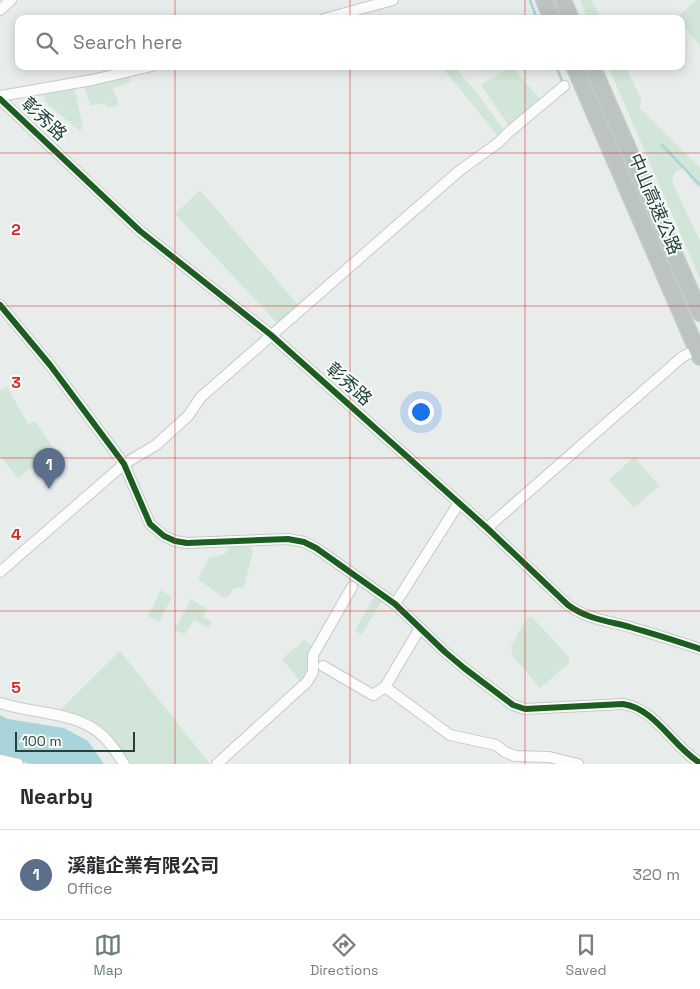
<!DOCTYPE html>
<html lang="en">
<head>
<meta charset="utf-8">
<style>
	body { margin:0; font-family:"Space Grotesk","Noto Sans TC",sans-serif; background:#f2f2f3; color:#2b2b33 }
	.scale { position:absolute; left:15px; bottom:12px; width:120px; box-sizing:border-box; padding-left:5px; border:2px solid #24423a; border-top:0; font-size:14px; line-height:18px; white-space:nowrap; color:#24423a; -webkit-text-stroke:4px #f7fbf9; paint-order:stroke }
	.you { position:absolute; left:420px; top:411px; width:18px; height:18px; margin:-12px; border:4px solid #fff; border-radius:50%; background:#1a73e8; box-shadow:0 0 0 8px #1a73e833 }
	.badge { display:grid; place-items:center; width:32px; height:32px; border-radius:50%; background:#697e78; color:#fff; font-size:16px; font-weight:700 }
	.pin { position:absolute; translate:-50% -41px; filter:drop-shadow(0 1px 2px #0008) }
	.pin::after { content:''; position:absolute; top:26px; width:18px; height:15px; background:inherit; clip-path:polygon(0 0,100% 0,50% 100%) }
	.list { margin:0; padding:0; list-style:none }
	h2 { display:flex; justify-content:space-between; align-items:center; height:65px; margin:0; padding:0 20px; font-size:21px }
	h2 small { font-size:16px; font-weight:400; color:#7c7c81 }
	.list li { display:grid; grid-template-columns:32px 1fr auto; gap:15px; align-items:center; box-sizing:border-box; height:90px; padding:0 20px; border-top:1px solid #e1e1e2 }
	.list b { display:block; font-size:19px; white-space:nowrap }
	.list p { margin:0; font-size:16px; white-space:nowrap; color:#7c7c81 }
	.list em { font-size:16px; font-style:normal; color:#7c7c81 }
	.icon { flex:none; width:28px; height:28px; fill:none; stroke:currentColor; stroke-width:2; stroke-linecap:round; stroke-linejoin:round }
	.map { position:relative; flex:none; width:700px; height:764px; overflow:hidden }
	.search { position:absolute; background:#fff; box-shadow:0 2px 12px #0003; left:15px; right:15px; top:15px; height:55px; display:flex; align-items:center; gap:12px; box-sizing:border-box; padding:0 18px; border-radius:10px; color:#7c7c81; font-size:19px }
	.sheet { height:155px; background:#fff }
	nav { display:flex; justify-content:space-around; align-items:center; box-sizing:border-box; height:70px; border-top:1px solid #e1e1e2; background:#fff; font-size:14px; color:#7c7c81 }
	nav a { display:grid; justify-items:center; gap:2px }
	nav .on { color:#697e78 }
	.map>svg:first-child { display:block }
	.green { fill:#d1e6d8 }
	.water { fill:#a9d4db }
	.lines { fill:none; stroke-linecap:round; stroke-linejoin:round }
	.stream { stroke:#a9d4db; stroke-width:2.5 }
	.minor-casing { stroke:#c5cac8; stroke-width:12 }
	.highway-casing { stroke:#c3ccc9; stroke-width:18 }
	.minor { stroke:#fcfcfc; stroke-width:10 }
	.highway { stroke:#bcc4c2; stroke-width:15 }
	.cycleway-casing { stroke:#f7fbf9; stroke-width:9 }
	.cycleway { stroke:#1b5e20; stroke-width:6 }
	.grid { fill:none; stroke:#d62828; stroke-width:1; stroke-opacity:0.55 }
	.labels { text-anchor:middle; stroke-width:4; stroke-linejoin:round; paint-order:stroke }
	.street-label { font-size:18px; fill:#24423a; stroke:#f7fbf9 }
	.grid-label { font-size:16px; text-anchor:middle; font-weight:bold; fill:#d62828; stroke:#f7fbf9; stroke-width:4; stroke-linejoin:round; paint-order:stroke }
</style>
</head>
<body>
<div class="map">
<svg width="700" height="764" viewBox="0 0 700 764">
	<rect width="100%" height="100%" fill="#e8edeb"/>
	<!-- green -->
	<g class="green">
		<path d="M580 0H591L601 19H588Z"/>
		<path d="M697 0H700V46L681 23V19L677 17Z"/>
		<path d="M441 66H453L474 89 505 132 498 136Z"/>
		<path d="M511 66 541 100 509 126 481 85Z"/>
		<path d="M608 66H625L642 101 639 107 700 168V182L697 187 683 168 675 172 672 182 700 241V279Z"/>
		<path d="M128 74 131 82 113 88 119 105 109 108 104 103 91 106 83 85Z"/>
		<path d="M74 88 83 126 80 131 45 102 44 94Z"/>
		<path d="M200 190 299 306 278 324 175 214Z"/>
		<path d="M7 387 28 424 35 421 66 467 58 473 52 465 37 475 31 467 18 478 0 456V391Z"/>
		<path d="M634 457 659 486 634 508 609 480Z"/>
		<path d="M244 545 250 547 253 551 244 587 234 588 229 596 224 598 198 579 209 558 225 554 229 547Z"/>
		<path d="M161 590 172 597 159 622 148 616Z"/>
		<path d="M375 595 382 601 361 635 355 630Z"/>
		<path d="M191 599 207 609 203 617 212 622 208 628 194 620 185 634 174 630Z"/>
		<path d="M532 617 570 658 568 664 540 688 512 655 511 646 527 618Z"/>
		<path d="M304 640 315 648 313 675 303 685 282 659Z"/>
		<path d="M120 651 210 764H126L107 739 59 711Z"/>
	</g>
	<!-- water -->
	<path class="water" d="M0 715 8 719 64 728 88 741 104 764H30L0 755Z"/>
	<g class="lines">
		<!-- stream -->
		<g class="stream">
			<path d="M530 0 537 19"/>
			<path d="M556 66 563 83"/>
			<path d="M662 145 700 185"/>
		</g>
		<!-- minor casing -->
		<g class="minor-casing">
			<g id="minor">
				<path d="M0 10 11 0"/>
				<path d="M324 19 393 0"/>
				<path d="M0 96 92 80 152 66"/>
				<path d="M0 99 140 231 271 335 487 528 568 605C587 619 608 621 630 627 653 634 677 641 700 649"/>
				<path d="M0 305 50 365 124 464 150 524 164 536 175 541 187 543 288 539 304 542 316 548 395 604 445 652 464 668 513 705 525 709 623 704C656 709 672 746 700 763"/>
				<path d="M487 528 682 357 690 353"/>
				<path d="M0 572 124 464 156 445 188 416 201 397 459 171 498 143 509 132 564 86"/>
				<path d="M395 604 459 503"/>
				<path d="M323 666 373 695 385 687 450 735 496 745 505 752 515 756 549 757 578 764"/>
				<path d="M385 687 420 628"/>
				<path d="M0 703C33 714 76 711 103 736 112 744 118 755 124 764"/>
				<path d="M0 760 18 764"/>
				<path d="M217 764 307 682 313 672V655L352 587"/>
			</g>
		</g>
		<!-- highway casing -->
		<g class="highway-casing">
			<g id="highway">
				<path d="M544 0 552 19"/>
				<path d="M563 0 571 19"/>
				<path d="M574 66 700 357"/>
				<path d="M592 66 700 313"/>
			</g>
		</g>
		<!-- minor -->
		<use href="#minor" class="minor"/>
		<!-- highway -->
		<use href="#highway" class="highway"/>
		<!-- cycleway casing -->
		<g class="cycleway-casing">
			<g id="cycleway">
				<path d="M0 99 140 231 271 335 487 528 568 605C587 619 608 621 630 627 653 634 677 641 700 649"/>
				<path d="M0 305 50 365 124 464 150 524 164 536 175 541 187 543 288 539 304 542 316 548 395 604 445 652 464 668 513 705 525 709 623 704C656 709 672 746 700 763"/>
			</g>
		</g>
		<!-- cycleway -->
		<use href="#cycleway" class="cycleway"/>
	</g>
	<!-- grid -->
	<path class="grid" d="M175 0V19M350 0V19M525 0V19M175 66V764M350 66V764M525 66V764M0 153H700M0 306H700M0 458H700M0 611H700"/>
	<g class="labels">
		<!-- street labels -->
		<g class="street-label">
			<text transform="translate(44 119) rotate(43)" y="6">彰秀路</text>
			<text transform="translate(655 204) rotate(67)" y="6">中山高速公路</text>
			<text transform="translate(349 384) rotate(42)" y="6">彰秀路</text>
		</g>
	</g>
	<g class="grid-label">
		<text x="16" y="235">2</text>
		<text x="16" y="388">3</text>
		<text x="16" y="540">4</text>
		<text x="16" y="693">5</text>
	</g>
</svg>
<div class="scale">100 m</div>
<div class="you"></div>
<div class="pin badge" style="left:49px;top:489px;background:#5c6f8a">1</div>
<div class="search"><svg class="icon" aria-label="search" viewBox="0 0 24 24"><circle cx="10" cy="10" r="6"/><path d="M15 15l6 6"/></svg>Search here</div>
</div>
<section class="sheet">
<h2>Nearby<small></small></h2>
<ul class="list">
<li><span class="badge" style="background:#5c6f8a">1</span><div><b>溪龍企業有限公司</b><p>Office</p></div><em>320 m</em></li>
</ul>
</section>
<nav>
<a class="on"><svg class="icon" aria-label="map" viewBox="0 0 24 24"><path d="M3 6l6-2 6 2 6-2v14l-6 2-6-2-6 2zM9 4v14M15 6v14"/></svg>Map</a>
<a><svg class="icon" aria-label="directions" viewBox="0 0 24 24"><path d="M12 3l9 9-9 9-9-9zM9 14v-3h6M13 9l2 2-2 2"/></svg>Directions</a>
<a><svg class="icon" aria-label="saved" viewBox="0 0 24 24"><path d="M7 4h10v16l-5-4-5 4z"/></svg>Saved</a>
</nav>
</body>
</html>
